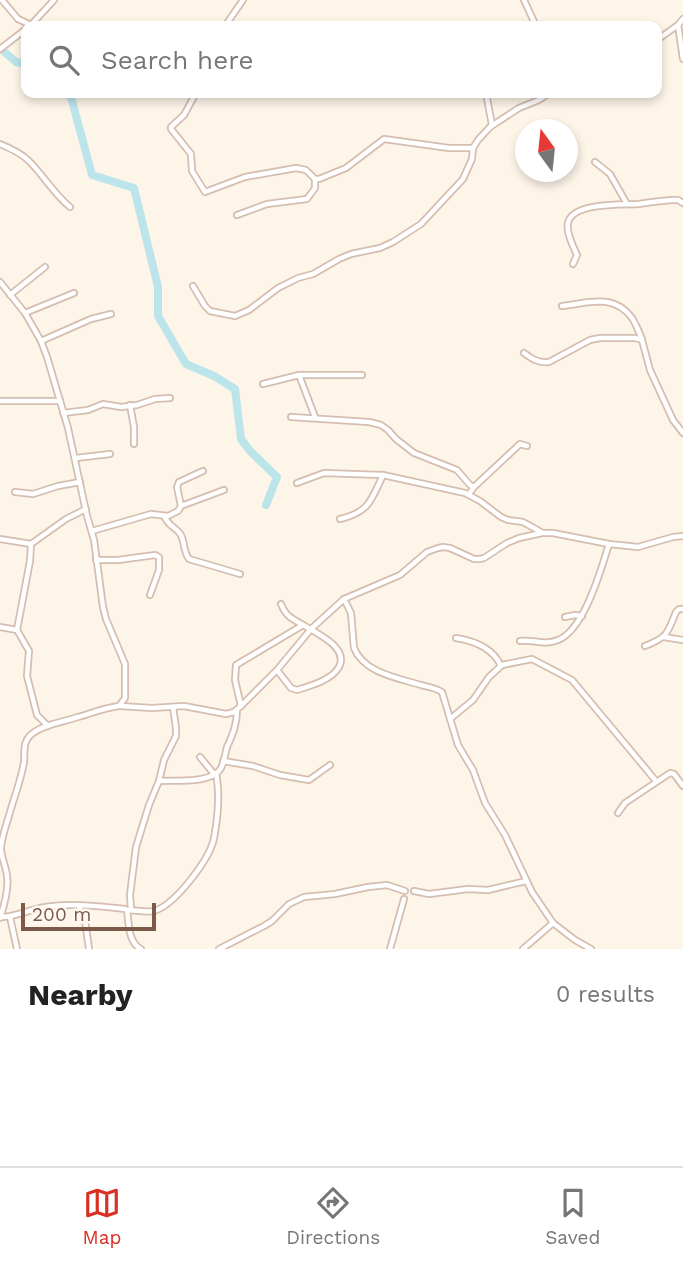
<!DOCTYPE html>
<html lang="en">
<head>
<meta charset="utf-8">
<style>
	body { margin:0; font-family:"Work Sans",sans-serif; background:#f2f2f2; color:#222 }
	.compass { position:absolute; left:515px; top:119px; width:63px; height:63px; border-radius:50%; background:#fff; box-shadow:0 4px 10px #0003; rotate:345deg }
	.scale { position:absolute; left:21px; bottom:18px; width:135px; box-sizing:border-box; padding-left:7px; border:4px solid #7c5949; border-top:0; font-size:19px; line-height:24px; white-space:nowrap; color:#7c5949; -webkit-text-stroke:5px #fff9f1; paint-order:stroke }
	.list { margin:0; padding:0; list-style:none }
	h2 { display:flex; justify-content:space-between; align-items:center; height:91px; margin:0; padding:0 28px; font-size:30px }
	h2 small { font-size:23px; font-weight:400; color:#767676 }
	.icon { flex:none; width:38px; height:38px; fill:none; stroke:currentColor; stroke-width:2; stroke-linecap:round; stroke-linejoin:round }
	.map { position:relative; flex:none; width:683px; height:949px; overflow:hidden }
	.search { position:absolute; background:#fff; box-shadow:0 4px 10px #0003; left:21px; right:21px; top:21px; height:77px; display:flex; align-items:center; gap:18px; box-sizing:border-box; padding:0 24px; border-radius:14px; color:#767676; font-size:26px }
	.sheet { height:217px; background:#fff }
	nav { display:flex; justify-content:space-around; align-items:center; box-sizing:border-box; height:98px; border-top:2px solid #e0e0e0; background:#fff; font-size:19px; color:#767676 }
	nav a { display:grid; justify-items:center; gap:4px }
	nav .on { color:#d93025 }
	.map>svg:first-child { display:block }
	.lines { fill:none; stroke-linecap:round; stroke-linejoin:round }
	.river { stroke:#bbe5eb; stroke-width:8 }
	.street-casing { stroke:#d5beb0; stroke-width:8 }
	.street { stroke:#fff; stroke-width:4.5 }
</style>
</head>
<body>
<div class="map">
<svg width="683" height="949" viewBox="0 0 683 949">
	<rect width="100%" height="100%" fill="#fef5e9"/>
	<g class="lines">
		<!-- river -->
		<g class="river">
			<path d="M0 48 16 62 26 64"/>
			<path d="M67 93 71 97 92 175 134 188 158 287V316L186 364 214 376 235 389 241 439 250 451 277 477 266 505"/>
		</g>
		<!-- street casing -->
		<g class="street-casing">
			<g id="street">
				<path d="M2 0 18 19 31 25"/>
				<path d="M524 0 536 26"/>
				<path d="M31 25 54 0"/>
				<path d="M678 25 683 59"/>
				<path d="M225 26 243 0"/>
				<path d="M657 40 678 25 683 19"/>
				<path d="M0 49 26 29"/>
				<path d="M196 93 184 115 171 127V129L191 154 192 171 205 192 245 177 296 168 306 170 315 179H319L346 168 384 139 449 148H473"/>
				<path d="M486 93 492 125"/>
				<path d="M0 144C10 148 21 153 29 161 44 176 54 194 70 207"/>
				<path d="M595 162 610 174 627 204"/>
				<path d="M237 215 267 204 307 199 315 188V179"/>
				<path d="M573 264 577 255C573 246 566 233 568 223 572 202 623 205 639 204 650 202 661 201 672 200H678L683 203"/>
				<path d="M0 282 25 313 41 341 47 357 68 428 87 516 94 540 103 607 106 619 125 664V698L119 706C104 708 92 713 78 717 63 722 45 724 33 733 22 741 25 751 24 762 21 781 13 800 8 819 5 829 1 839 1 850 2 859 6 867 7 876 9 889 4 906 0 918"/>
				<path d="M193 286 205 306 210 311 235 316 249 310 278 288 298 278 313 274 339 259 351 254 380 248 393 242 421 224 463 179 472 159 473 148 478 140 490 127 519 108 539 100 549 93"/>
				<path d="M10 295 45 267"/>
				<path d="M562 306C589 303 614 293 632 318 636 324 639 332 642 339"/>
				<path d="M25 313 74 293"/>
				<path d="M41 341 91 319 111 314"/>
				<path d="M524 353C532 359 538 363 549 362L590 340 600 338H635L642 340 650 370 673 420 683 433"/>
				<path d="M299 375H362"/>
				<path d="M263 384 299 375 315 417"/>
				<path d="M0 401H60"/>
				<path d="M130 405 134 427V444"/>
				<path d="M63 413 88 410 103 404 121 407 137 405 155 399 170 398"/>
				<path d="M291 417 369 422 381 425 388 430 396 439 414 453 457 470 470 485 474 487"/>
				<path d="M76 458 110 454"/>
				<path d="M297 483 324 473 383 475 465 493 480 501 501 517 508 520 523 522 541 532"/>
				<path d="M15 492 33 494 58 486 80 482"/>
				<path d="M469 494 474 487 520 444 527 446"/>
				<path d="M181 506 224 490"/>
				<path d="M164 516C169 527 176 527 181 535 185 543 183 551 189 559L240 574"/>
				<path d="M340 519C369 512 371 501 383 475"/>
				<path d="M92 531 151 514 168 516 178 511 181 506 177 487 179 482 203 471"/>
				<path d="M0 539 31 544"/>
				<path d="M96 560H118L155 555 159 557V570L150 595"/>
				<path d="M344 599 351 613 354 648C364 673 398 678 421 685 429 687 436 688 442 692L458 745 473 770 485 803 505 835 532 892 553 923 575 940 591 949"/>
				<path d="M565 617 575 615 582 616"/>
				<path d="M0 627 17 630"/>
				<path d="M664 637 683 640"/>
				<path d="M456 638C475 641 493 648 501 666"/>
				<path d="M520 641C534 639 543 646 558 640 584 630 601 570 609 544"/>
				<path d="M645 646C668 637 667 634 676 612L679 609H683"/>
				<path d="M277 670 291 688 297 690C310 686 332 680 339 667 351 644 304 628 290 617 286 614 283 609 281 604"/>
				<path d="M120 706 152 708 184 706 226 714 234 712 243 704 277 670 311 629 344 599 400 575 427 552 438 548 443 547 450 548 474 559H479L484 558 507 543 519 538 542 533H553L609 544 638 547 673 537 683 536"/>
				<path d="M241 706 235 680 236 665 303 625"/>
				<path d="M450 719 473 700 489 677 502 665 532 659 572 680 656 781"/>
				<path d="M48 726 37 715 27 676 29 651 17 630 30 561 31 544 66 519 86 509"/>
				<path d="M200 757 214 774"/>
				<path d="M223 761 253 766 280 775 309 780 330 765"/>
				<path d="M159 781C174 780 213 784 221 768 225 761 225 753 227 747 233 734 237 724 237 710"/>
				<path d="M618 813 625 803 670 773 674 774 683 786"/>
				<path d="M414 891 429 894 468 889 488 890 526 881"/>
				<path d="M79 906 85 920 89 949"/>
				<path d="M127 910C136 910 145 913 154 911 175 905 210 859 214 838 218 817 220 794 216 773"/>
				<path d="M131 910 130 895 136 847 149 805 159 781 164 760 176 736V728L173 707"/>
				<path d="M1 917C16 917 30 909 45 907 71 903 99 906 125 909L127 910C129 924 128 942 141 949"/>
				<path d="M10 917 17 949"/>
				<path d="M219 949 264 926 272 921 289 904 304 897 335 894 368 887 387 885 405 891"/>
				<path d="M390 949 404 899"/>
				<path d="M523 949 553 923"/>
			</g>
		</g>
		<!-- street -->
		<use href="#street" class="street"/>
	</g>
</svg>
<svg class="compass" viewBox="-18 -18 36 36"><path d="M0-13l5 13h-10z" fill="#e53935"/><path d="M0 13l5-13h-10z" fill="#767676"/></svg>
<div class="scale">200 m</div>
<div class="search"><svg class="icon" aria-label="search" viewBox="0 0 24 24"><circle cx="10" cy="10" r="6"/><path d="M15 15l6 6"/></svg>Search here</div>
</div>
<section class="sheet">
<h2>Nearby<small>0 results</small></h2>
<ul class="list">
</ul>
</section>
<nav>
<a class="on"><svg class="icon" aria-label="map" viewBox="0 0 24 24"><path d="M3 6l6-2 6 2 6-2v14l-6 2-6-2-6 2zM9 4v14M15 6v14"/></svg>Map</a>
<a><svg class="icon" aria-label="directions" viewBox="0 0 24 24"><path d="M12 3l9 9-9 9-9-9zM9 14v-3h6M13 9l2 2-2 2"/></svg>Directions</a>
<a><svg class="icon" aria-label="saved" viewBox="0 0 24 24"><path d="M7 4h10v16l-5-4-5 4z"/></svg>Saved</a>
</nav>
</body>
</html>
